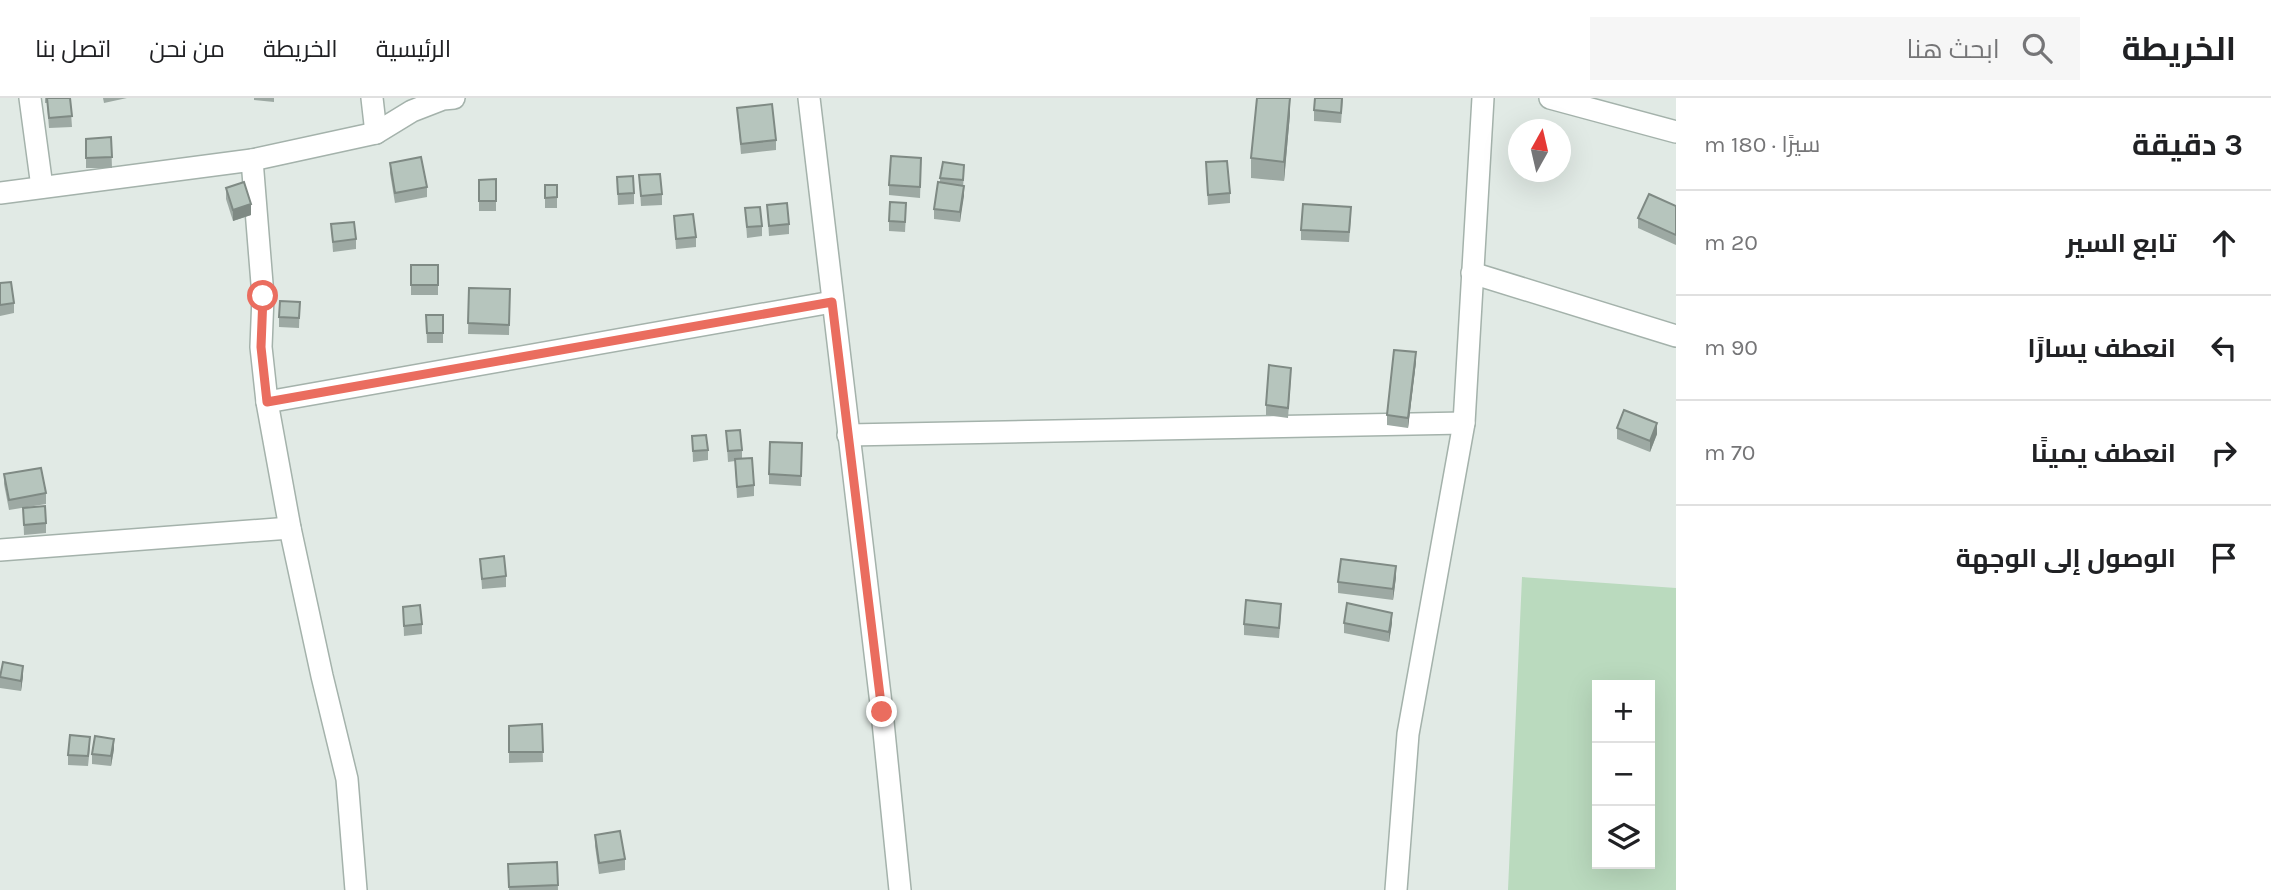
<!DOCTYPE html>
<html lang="ar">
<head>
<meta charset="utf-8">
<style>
	body { margin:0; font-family:Karla,Cairo,sans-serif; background:#f6f6f6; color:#202124; direction:rtl }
	.controls { position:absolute; right:21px; bottom:21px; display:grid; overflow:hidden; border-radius:0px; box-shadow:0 7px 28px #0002 }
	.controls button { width:63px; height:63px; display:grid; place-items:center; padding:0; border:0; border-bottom:2px solid #e0e0e0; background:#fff; color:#202124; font:35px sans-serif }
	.compass { position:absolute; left:1508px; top:21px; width:63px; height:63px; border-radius:50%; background:#fff; box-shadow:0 7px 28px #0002; rotate:8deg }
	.stop { position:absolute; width:21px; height:21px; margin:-16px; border:5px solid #ea6d5f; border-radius:50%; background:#fff }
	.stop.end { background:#ea6d5f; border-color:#fff; box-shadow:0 2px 7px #0008 }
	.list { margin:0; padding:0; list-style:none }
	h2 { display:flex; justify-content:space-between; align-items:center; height:91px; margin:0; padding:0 28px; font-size:30px }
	h2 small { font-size:23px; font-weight:400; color:#757577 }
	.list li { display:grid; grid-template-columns:46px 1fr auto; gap:21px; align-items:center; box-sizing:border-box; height:105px; padding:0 28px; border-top:2px solid #e0e0e0 }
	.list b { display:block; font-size:26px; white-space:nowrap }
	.list em { font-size:23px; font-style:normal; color:#757577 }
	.icon { flex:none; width:38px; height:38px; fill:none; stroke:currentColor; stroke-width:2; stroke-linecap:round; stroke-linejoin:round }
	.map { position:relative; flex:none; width:1676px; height:792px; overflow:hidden; direction:ltr }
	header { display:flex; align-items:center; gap:42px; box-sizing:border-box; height:98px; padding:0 35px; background:#fff; border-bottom:2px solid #e0e0e0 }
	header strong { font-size:33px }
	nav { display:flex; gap:38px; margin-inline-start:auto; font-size:24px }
	.search { width:490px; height:63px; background:#f6f6f6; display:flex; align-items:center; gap:18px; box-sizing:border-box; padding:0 24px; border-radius:0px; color:#757577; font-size:26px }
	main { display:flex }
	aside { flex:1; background:#fff }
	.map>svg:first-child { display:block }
	.grass { fill:#badabe; fill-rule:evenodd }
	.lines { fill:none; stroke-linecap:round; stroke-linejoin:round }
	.minor-casing { stroke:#a4b2ab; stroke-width:24 }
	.minor { stroke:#fff; stroke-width:21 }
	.wall { fill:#9da9a3 }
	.shaded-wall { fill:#7f8a84 }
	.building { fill:#b6c5bd; stroke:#7f8a84; stroke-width:2 }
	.route { stroke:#ea6d5f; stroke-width:9 }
</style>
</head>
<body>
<header>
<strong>الخريطة</strong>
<div class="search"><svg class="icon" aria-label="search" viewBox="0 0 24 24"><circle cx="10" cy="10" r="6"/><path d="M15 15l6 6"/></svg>ابحث هنا</div>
<nav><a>الرئيسية</a><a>الخريطة</a><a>من نحن</a><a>اتصل بنا</a></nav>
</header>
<main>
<aside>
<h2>3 دقيقة<small>سيرًا · 180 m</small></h2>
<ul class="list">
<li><svg class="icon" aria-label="ahead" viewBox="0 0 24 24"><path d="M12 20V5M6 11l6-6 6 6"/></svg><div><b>تابع السير</b></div><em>20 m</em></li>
<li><svg class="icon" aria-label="left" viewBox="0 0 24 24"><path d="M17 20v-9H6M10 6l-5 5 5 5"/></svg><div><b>انعطف يسارًا</b></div><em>90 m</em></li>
<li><svg class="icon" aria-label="right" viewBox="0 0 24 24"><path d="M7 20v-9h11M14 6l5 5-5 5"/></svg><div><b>انعطف يمينًا</b></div><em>70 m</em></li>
<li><svg class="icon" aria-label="arrive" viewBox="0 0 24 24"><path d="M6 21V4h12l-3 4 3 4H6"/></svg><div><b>الوصول إلى الوجهة</b></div></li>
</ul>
</aside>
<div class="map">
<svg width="1676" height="792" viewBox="0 0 1676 792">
	<rect width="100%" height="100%" fill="#e1eae5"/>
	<!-- grass -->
	<path class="grass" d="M1522 479 1676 490V792H1508ZM1597 587H1650V766H1597Z"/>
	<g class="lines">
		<!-- minor casing -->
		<g class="minor-casing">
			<g id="minor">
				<path d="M30 0 42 89"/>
				<path d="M372 0 376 35"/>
				<path d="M809 0 882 614 900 792"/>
				<path d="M1550 0 1676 34"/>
				<path d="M252 62 263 198 261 249 267 304 290 430 322 578 347 681 356 792"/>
				<path d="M0 95 252 62 376 35 412 13 443 1 454 0"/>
				<path d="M1472 175 1676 238"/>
				<path d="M267 304 832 204"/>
				<path d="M848 337 1464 325"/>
				<path d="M0 452 290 430"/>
				<path d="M1396 792 1408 636 1464 325 1483 0"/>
			</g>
		</g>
		<!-- minor -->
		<use href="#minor" class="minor"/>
	</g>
	<!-- wall -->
	<g class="wall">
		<path d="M45 0H70L72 29 49 30 47 5H45Z"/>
		<path d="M103 0H127L104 5Z"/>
		<path d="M254 0H274V4L254 2Z"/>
		<path d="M1343 0 1341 25 1314 23V12Z"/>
		<path d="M737 10 776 42V52L741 56Z"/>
		<path d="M1290 16 1284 83 1251 80V60Z"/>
		<path d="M111 39 112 70H86V41Z"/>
		<path d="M1206 64 1230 95V105L1208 107Z"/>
		<path d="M390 65 427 89V99L395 105 390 75Z"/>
		<path d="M921 70 920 100 889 97V87Z"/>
		<path d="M639 77 662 96V107L641 108Z"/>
		<path d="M964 77 960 124 934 121V111L940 85V80Z"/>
		<path d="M617 79 634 95V106L618 107Z"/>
		<path d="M496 81V113H479V82Z"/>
		<rect x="545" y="87" width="12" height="23"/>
		<path d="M226 90 251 117 233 123 226 101Z"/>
		<path d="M767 107 789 126V136L769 138Z"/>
		<path d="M1676 108V147L1638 130V120Z"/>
		<path d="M745 110 762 128V138L747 140Z"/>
		<path d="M906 115 905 134 889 133V123Z"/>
		<path d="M674 118 696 139V149L676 151Z"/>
		<path d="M1351 119 1349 144 1301 142V132Z"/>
		<path d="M331 126 356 141V151L333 154Z"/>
		<rect x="411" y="167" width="27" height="30"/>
		<path d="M0 185 14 205V215L0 218Z"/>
		<path d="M469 190 510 191 509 237 468 236Z"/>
		<path d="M300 204 299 230 279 229V219Z"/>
		<path d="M426 217H443V245H427Z"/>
		<path d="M1416 264 1408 330 1387 327V317Z"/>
		<path d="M1291 280 1288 320 1266 317V307Z"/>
		<path d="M1617 330 1657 336 1650 354 1617 341Z"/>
		<path d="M726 333 742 352V361L754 387V398L737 400 735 363 728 364Z"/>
		<path d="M692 338 708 352V362L693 364Z"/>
		<path d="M802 345 801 388 769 386V376Z"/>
		<path d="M4 376 46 395V406L9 412 4 386Z"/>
		<path d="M23 410 46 425V435L24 437Z"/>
		<path d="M480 461 506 478V489L482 491Z"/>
		<path d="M1396 479 1393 502 1338 495V484Z"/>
		<path d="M403 509 422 526V536L404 538Z"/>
		<path d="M1281 516 1279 540 1244 537V526Z"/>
		<path d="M1344 525H1392L1389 544 1344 535Z"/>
		<path d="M0 578H23L21 593 0 590Z"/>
		<path d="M542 626 543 664 509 665V628Z"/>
		<path d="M90 649 88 668 68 667V657Z"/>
		<path d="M114 651 111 668 92 666V656Z"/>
		<path d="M595 737 625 761V772L599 776 595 748Z"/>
		<path d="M557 764 558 792H509L508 766Z"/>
	</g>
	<!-- shaded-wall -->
	<g class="shaded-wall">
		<path d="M1290 0V16L1284 83V64Z"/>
		<path d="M964 88V98L960 124V114Z"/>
		<path d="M251 106V117L233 123V112Z"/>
		<path d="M1416 254V264L1408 330V320Z"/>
		<path d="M1657 325V336L1650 354V343Z"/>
		<path d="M1396 468V479L1393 502V491Z"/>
		<path d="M1392 515V525L1389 544V534Z"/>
		<path d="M23 568V578L21 593V583Z"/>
		<path d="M114 641V651L111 668V658Z"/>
	</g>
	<!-- building -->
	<g class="building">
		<path d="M47 0H70L72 18 49 20Z"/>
		<path d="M1257 0H1290L1284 64 1251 60Z"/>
		<path d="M1315 0H1342L1341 15 1314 12Z"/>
		<path d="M772 6 776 42 741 46 737 10Z"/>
		<path d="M111 39 112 59 86 60V41Z"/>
		<path d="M891 58 921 60 920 89 889 87Z"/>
		<path d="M421 59 427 89 395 95 390 65Z"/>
		<path d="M1227 63 1230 95 1208 97 1206 64Z"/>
		<path d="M943 64 964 67 963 82 940 80Z"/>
		<path d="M660 76 662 96 641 98 639 77Z"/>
		<path d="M633 78 634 95 618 96 617 79Z"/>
		<path d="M496 81V103H479V82Z"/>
		<path d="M244 84 251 106 233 112 226 90Z"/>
		<path d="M938 84 964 88 960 114 934 111Z"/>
		<path d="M545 87H557V99L545 100Z"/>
		<path d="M1649 96 1676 108V137L1638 120Z"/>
		<path d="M890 104 906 105 905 124 889 123Z"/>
		<path d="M787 105 789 126 769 128 767 107Z"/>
		<path d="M1303 106 1351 109 1349 134 1301 132Z"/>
		<path d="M760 109 762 128 747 129 745 110Z"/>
		<path d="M693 116 696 139 676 141 674 118Z"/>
		<path d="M354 124 356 141 333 144 331 126Z"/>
		<rect x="411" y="167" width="27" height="20"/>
		<path d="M11 184 14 205 0 207V185Z"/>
		<path d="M469 190 510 191 509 227 468 225Z"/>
		<path d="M280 203 300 204 299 220 279 219Z"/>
		<path d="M426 217H443V235H427Z"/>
		<path d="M1394 252 1416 254 1408 320 1387 317Z"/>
		<path d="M1269 267 1291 270 1288 310 1266 307Z"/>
		<path d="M1624 312 1657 325 1650 343 1617 330Z"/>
		<path d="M740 332 742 352 728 353 726 333Z"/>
		<path d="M706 337 708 352 693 353 692 338Z"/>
		<path d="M770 344 802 345 801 378 769 376Z"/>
		<path d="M752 360 754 387 737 389 735 361Z"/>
		<path d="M41 370 46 395 9 402 4 376Z"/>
		<path d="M45 408 46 425 24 427 23 410Z"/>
		<path d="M504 458 506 478 482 481 480 461Z"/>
		<path d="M1341 461 1396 468 1393 491 1338 484Z"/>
		<path d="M1246 502 1281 506 1279 530 1244 526Z"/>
		<path d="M1347 505 1392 515 1389 534 1344 525Z"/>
		<path d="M420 507 422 526 404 528 403 509Z"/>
		<path d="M3 564 23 568 21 583 0 579Z"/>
		<path d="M542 626 543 654H509V628Z"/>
		<path d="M70 637 90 639 88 658 68 657Z"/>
		<path d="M95 638 114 641 111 658 92 656Z"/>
		<path d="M620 733 625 761 599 765 595 737Z"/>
		<path d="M557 764 558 787 509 789 508 766Z"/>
	</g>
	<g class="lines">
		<!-- route -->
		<path class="route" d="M263 198 261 249 267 304 832 204 882 614"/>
	</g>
</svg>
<div class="controls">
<button>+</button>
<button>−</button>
<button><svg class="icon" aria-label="layers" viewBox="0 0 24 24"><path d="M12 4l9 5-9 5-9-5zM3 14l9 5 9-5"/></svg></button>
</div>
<svg class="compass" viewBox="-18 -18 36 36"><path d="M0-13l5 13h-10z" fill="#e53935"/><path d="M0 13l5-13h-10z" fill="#757577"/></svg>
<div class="stop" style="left:263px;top:198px"></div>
<div class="stop end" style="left:882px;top:614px"></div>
</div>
</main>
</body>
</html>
